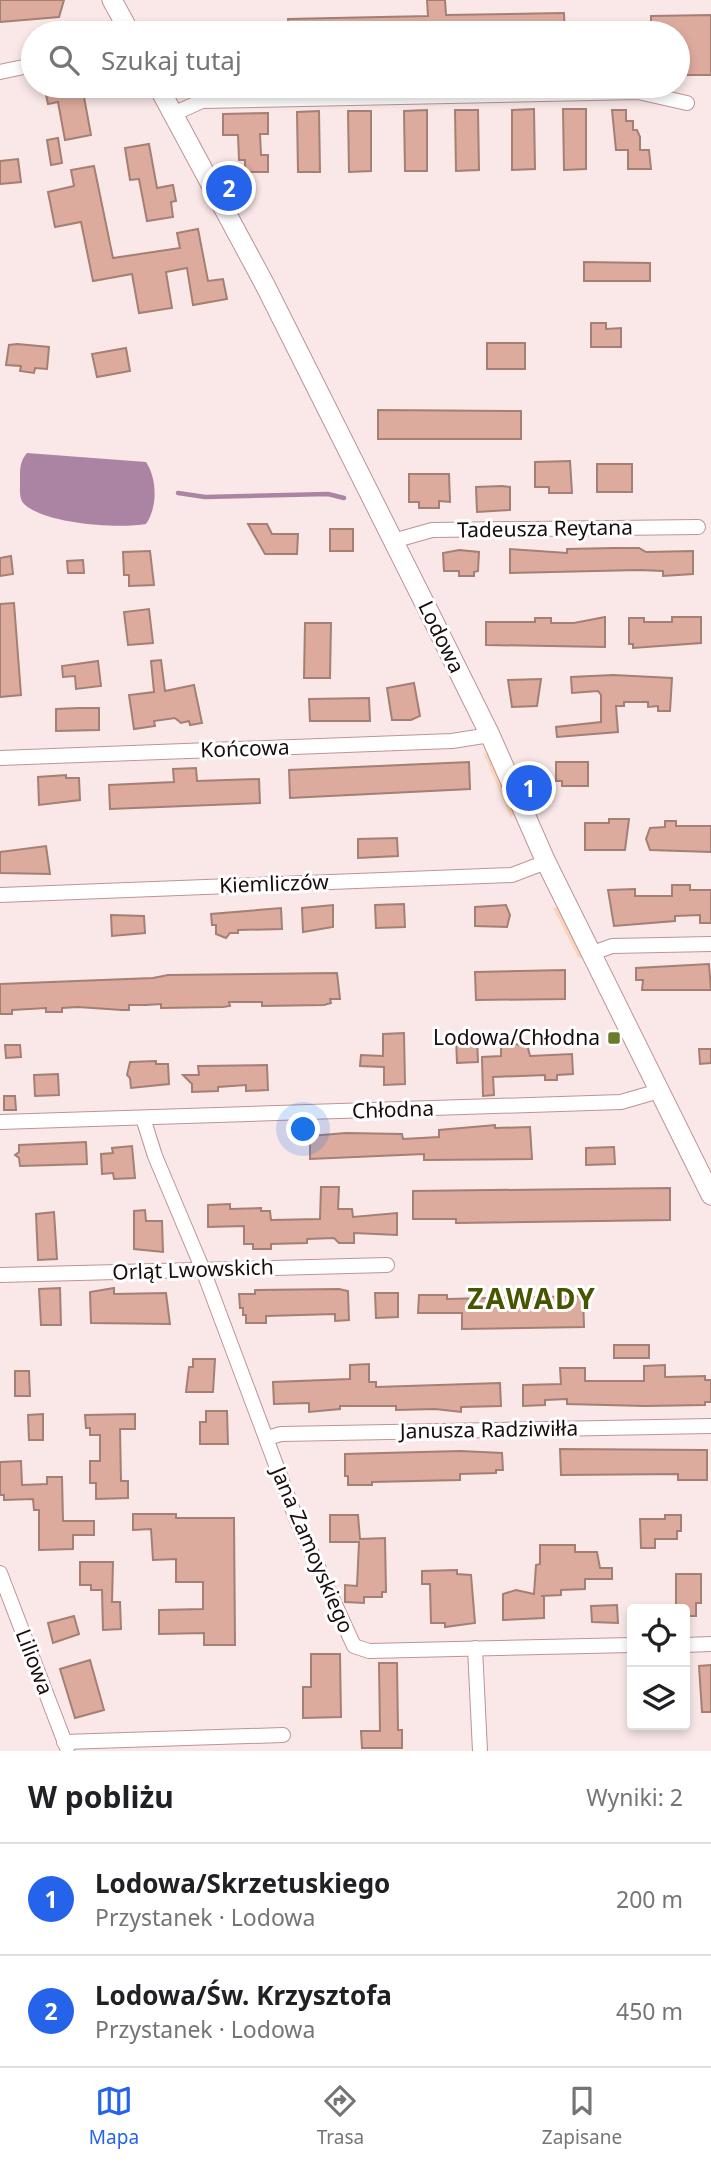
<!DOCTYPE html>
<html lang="pl">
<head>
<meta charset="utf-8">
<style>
	body { margin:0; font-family:"Noto Sans",sans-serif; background:#f2f2f2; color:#202124 }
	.controls { position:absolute; right:21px; bottom:21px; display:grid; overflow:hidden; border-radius:7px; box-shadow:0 4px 10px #0003 }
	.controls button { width:63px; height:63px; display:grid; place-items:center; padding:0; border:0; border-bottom:2px solid #e0e0e0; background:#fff; color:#202124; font:35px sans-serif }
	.you { position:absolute; left:304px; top:1130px; width:24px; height:24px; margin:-18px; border:5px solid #fff; border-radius:50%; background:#1a73e8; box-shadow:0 0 0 10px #1a73e833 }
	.badge { display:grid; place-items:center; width:46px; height:46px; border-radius:50%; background:#2563eb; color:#fff; font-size:23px; font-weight:700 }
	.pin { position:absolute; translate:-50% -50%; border:4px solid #fff; box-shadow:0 2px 7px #0006 }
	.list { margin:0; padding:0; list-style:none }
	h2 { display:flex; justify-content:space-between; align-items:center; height:91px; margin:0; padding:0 28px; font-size:30px }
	h2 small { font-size:23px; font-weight:400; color:#757577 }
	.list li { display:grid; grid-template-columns:46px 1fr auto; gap:21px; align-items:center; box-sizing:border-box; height:112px; padding:0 28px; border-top:2px solid #e0e0e0 }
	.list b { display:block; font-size:26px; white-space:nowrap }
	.list p { margin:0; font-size:23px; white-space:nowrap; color:#757577 }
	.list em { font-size:23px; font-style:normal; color:#757577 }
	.icon { flex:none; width:38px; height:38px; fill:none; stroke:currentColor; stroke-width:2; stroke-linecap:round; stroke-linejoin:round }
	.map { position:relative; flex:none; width:711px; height:1751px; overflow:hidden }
	.search { position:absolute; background:#fff; box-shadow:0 4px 10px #0003; left:21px; right:21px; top:21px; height:77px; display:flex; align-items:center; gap:18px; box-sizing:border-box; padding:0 24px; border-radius:38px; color:#757577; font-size:26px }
	.sheet { height:315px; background:#fff }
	nav { display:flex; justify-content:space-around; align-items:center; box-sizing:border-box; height:98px; border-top:2px solid #e0e0e0; background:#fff; font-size:19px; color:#757577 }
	nav a { display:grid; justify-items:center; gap:4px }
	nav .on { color:#2563eb }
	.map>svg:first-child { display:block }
	.green { fill:#fad5ba }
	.water { fill:#ab84a3 }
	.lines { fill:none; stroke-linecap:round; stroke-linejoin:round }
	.stream { stroke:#ab84a3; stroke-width:4.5 }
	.building { fill:#ddab9d; stroke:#a47f74; stroke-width:2 }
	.street-casing { stroke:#bd9496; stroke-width:16 }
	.secondary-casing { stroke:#bd9496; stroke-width:21 }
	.street { stroke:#fff; stroke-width:14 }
	.secondary { stroke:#fff; stroke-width:19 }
	.poi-dot { fill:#6a7b29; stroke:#fff; stroke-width:2.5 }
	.labels { text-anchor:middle; stroke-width:6; stroke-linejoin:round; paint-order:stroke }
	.street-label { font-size:21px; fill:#1b0c0e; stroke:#fff }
	.poi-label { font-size:21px; fill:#1b0c0e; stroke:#fff; text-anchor:end }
	.district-label { font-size:28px; font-weight:bold; letter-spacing:2px; fill:#475500; stroke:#fff }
</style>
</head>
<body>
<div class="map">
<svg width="711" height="1751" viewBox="0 0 711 1751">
	<rect width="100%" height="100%" fill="#fae8e8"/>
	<!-- green -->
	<g class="green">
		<path d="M483 752 491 758 515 813 511 818Z"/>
		<path d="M557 907 583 958 582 959 578 957 553 908Z"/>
	</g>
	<!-- water -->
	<path class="water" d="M27 453 146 462C157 478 158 507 146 524 119 529 45 524 24 504 19 499 20 490 20 483 20 472 19 462 27 453Z"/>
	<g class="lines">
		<!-- stream -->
		<path class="stream" d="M178 493 205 497 328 494 344 498"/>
	</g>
	<!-- building -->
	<g class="building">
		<path d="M0 0H64L59 17 0 22Z"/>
		<path d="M427 0H445L446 15 564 13 565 33H289L288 19 428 16Z"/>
		<path d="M711 15V75H678V33H651V16Z"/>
		<path d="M66 86H82L91 135 65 140 58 102 48 104 45 90Z"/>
		<path d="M534 109 535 169 512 170V110Z"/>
		<path d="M563 109H586V169L564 170Z"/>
		<path d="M427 110V171H405L404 111Z"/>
		<path d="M455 110H478L479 170 456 171Z"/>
		<path d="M612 110H626V121H633V130H637L640 137V150H649L651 169H628V150H616Z"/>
		<path d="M319 111 320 172H298L297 112Z"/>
		<path d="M348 111H371V171L349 172Z"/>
		<path d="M268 113V134H260L261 155H268V172H245V160H239L238 135H223V114Z"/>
		<path d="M58 138 62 163 51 165 47 140Z"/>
		<path d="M149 144 157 188 173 185 176 201 171 202 173 217 147 221 139 179 130 180 125 148Z"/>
		<path d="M18 159 21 182 0 184V161Z"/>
		<path d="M94 166 113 258 180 248 177 233 198 229 208 281 223 279 227 299 193 305 187 268 166 272 172 308 139 313 132 274 93 281 81 222 55 227 48 192 74 186 71 170Z"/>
		<path d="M584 262 650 263V281H584Z"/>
		<path d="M591 323H606V329L621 328V347H591Z"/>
		<rect x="487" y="343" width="38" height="26"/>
		<path d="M17 344 49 347 47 369 35 368 34 373 20 371 21 366 6 365 9 345Z"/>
		<path d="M126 348 130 371 97 377 92 354Z"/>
		<path d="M378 410 521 411V439H378Z"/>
		<path d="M570 461 572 493H549V487H535V462Z"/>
		<rect x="597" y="464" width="35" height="28"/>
		<path d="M409 474H449L450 502 439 501V508H419V502H409Z"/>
		<path d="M502 486 510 487V510L477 512 476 487Z"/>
		<path d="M248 524H267L272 534H298L297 554H265Z"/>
		<rect x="330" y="529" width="23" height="22"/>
		<path d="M614 548H639L646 552 693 551V574L663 576V571L639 570 510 573V549L567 553V549Z"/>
		<path d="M459 550 479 552 478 571 474 572V576H459V571H444L443 553Z"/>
		<path d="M150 551 154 585 129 586V575H124L123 552Z"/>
		<path d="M11 556 13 574 0 576V558Z"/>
		<path d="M83 560 84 573H68L67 561Z"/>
		<path d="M14 603 21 695 0 697V604Z"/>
		<path d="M149 609 153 643 128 645 124 612Z"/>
		<path d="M605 617V647L486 645V622H535V618H551V623H574Z"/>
		<path d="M672 617H701V643L633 648V644H629V618H644V622H672Z"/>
		<path d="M305 623H331L330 678H304Z"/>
		<path d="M161 660 165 691 194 685 202 723 190 725 189 721 181 723 175 718 154 721 155 726 134 729 129 695 154 692 151 661Z"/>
		<path d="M98 661 101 686 76 689 75 676 63 677 62 666Z"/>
		<path d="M613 675 672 678 670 711H658V706L648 707V702H624V706H616L618 732 557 737 556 727 601 722V695L598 691 572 693 571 677Z"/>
		<path d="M541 679 537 706 512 707 508 680Z"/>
		<path d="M414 683 420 716 411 720H392L387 688Z"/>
		<path d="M369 698 370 721H310L309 699Z"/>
		<path d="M79 708H99V730L56 731V709Z"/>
		<path d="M469 762 470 789 290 798 289 770Z"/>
		<path d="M556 762H588V786H562V781H556Z"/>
		<path d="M196 768 197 781 259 779 260 803 110 809 109 785 174 782 173 769Z"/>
		<path d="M66 775V778H79L80 800 39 805 38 777Z"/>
		<path d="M609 819H629L625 850H585V823H609Z"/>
		<path d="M665 821H676V826H711V852L650 850 646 839 650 828 665 827Z"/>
		<path d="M397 838 398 856 358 858V839Z"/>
		<path d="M46 846 50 874 0 873V852Z"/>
		<path d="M672 885H690V890H711V923H700V915L675 916V921L614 926 608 890 635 889V896H672Z"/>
		<path d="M404 904 405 927 376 928 375 905Z"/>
		<path d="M333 905V927L303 932 302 908Z"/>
		<path d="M506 905 510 915 507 927 475 926V907Z"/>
		<path d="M281 908 282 929 238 930V933H230L226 938 216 934V925H212L211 914Z"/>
		<path d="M111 915 144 916 145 933 112 936Z"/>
		<path d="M709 964 711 990H642L643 980H636V968Z"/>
		<path d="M565 970V999L476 1000 475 972Z"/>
		<path d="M337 973 340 999H330L331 1003 324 1005 262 1006V1002H229L230 1006 223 1007 161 1008V1004L146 1005H129V1010H122L78 1007 62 1008V1012H46V1008L12 1010V1014H0V984L153 978 168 975Z"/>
		<path d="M404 1033 405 1084 384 1085V1067L360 1066 361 1055 383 1056V1034Z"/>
		<path d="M477 1036 478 1062 457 1063 456 1037Z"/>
		<path d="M527 1044 530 1056 572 1054 573 1074 557 1075V1080H545V1075L493 1077 494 1095 483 1096 482 1057 501 1056V1045Z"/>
		<path d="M5 1045H20L21 1057 6 1058Z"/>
		<path d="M699 1049H711V1063L700 1064Z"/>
		<path d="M156 1061V1064H168L169 1084 131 1088 130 1078 127 1075 130 1062Z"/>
		<path d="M267 1065 268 1090 246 1091V1085L218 1087V1091L192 1092V1084L183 1075H199L198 1066Z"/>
		<path d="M58 1074 59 1095 35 1096 34 1075Z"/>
		<path d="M4 1096H15L16 1110H4Z"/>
		<path d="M495 1125V1128L530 1127 532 1159 424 1160V1154L310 1159V1136L346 1133 402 1134 403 1139 439 1137V1130Z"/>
		<path d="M86 1142 87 1164 20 1166 19 1158 15 1155 19 1152V1145Z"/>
		<path d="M132 1146 135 1178 114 1179 113 1173 102 1174 101 1154 113 1153 112 1148Z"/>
		<path d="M614 1147 615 1164 586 1165V1148Z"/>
		<path d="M321 1187H339L338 1209H352L353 1217 397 1213V1235L354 1233V1243H339L334 1238 307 1239V1243L271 1244V1249H253V1244H244V1226L208 1227V1205L230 1204V1209L261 1208V1211H270L271 1220 320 1219Z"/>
		<path d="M670 1188V1220L456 1223V1219H413V1191Z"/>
		<path d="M145 1210 146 1221H162L163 1252 134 1249V1211Z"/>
		<path d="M54 1212 57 1259 38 1260 36 1214Z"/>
		<path d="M60 1288 61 1325H41L39 1289Z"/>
		<path d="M114 1288V1294L166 1293 170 1324 91 1323 90 1292Z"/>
		<path d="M339 1289 348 1291 349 1320 335 1321V1314L266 1316V1323H246V1315H243V1308H240L239 1294H255V1290Z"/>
		<path d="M375 1293H398V1317L376 1318Z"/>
		<path d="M419 1295H447V1299L583 1296 584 1327 462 1329V1313H418Z"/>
		<rect x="614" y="1345" width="35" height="13"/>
		<path d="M193 1359H215L213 1392H186L189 1367H193Z"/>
		<path d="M369 1364V1382H376V1387L500 1383 501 1406 461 1407V1412L435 1409 396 1410V1406H340V1409L309 1412V1403L274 1404 273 1382 350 1379V1365Z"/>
		<path d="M665 1365V1377L705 1376V1380H711V1402H705V1405L645 1406 567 1404V1399L545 1400V1405L523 1406V1385L561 1384 560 1368H585V1381H644V1366Z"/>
		<path d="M15 1371H29L30 1396H15Z"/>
		<path d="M206 1411H227L228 1444H200V1422H206Z"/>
		<path d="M43 1414V1440H29L28 1415Z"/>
		<path d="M135 1414V1429H120L121 1481H128V1498L96 1499V1483H90V1461H100V1435H90V1428H86L85 1415Z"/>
		<path d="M560 1449 707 1450V1480H678V1474L561 1475Z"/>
		<path d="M460 1451 502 1453 503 1470H496V1473L460 1474V1480L372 1482V1485H348V1476H345V1454Z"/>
		<path d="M21 1461 22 1485 47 1484V1477H62L63 1521H94V1535H73V1549L39 1550V1510H34L33 1499 4 1500V1495H0V1462Z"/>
		<path d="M133 1514H176V1518H234L235 1645H204V1633L159 1634V1610L203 1609V1582H176V1559L153 1560 151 1529 133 1530Z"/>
		<path d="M330 1515H358L360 1539 385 1538 386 1592H382V1597H364V1603L345 1602V1585L357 1586 359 1542H330Z"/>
		<path d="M665 1515H681V1531H677V1539H655V1548H641L640 1519H665Z"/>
		<path d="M540 1545H575V1552H597L600 1568H612V1579H585V1589L561 1590V1595L541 1596H544V1618L503 1620V1594L516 1590 534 1594 536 1565 540 1564Z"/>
		<path d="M80 1562H113L112 1602H120L121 1629 103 1630 102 1590H91V1585H80Z"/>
		<path d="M457 1570V1574L471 1575 475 1623 445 1627V1623H431L430 1584H422V1571Z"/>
		<path d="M676 1574H701V1603H696V1616H685V1609H676Z"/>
		<path d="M617 1605 618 1623 592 1622 591 1606Z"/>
		<path d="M74 1616 79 1634 53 1643 48 1623Z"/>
		<path d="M311 1654H340L341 1717 303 1718V1687H311Z"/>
		<path d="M90 1660 104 1710 75 1718 60 1669Z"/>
		<path d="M379 1663H397L398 1730H402V1748H362L361 1731H380Z"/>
		<path d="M711 1665V1712H702L699 1666Z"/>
	</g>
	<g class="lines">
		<!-- street casing -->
		<g class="street-casing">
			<g id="street">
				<path d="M111 33 126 26"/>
				<path d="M0 72 33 65"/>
				<path d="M173 114 202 101 638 92 687 103"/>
				<path d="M393 541 432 530 698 527"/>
				<path d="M0 758 452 741 490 735"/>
				<path d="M0 895 512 875 546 862"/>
				<path d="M590 954 612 946 711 944"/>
				<path d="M143 1118 155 1156 203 1270 297 1521 354 1646 369 1651 632 1645"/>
				<path d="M0 1122 621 1102 659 1091"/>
				<path d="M0 1275 387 1265"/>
				<path d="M267 1438 281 1434 711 1426"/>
				<path d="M0 1573 67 1748"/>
				<path d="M685 1645 711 1644"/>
				<path d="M475 1648 480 1751"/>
				<path d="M64 1742 283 1735"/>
			</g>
		</g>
		<!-- secondary casing -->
		<g class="secondary-casing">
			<g id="secondary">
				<path d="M112 0 130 33"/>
				<path d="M158 86 265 285 431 616 490 735 546 862 711 1195"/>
			</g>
		</g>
		<!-- street -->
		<use href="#street" class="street"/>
		<!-- secondary -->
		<use href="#secondary" class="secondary"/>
	</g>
	<!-- markers -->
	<rect class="poi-dot" x="607" y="1031" width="14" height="14" rx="3.5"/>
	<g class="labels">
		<!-- street labels -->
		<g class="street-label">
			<text transform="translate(545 529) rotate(-1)" y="7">Tadeusza Reytana</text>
			<text transform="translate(441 637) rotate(64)" y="7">Lodowa</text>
			<text transform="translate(245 749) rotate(-2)" y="7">Końcowa</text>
			<text transform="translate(274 884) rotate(-2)" y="7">Kiemliczów</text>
			<text transform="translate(393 1110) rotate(-2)" y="7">Chłodna</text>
			<text transform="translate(193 1270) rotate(-2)" y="7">Orląt Lwowskich</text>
			<text transform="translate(489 1430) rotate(-1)" y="7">Janusza Radziwiłła</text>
			<text transform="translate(312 1550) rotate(67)" y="7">Jana Zamoyskiego</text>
			<text transform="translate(34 1662) rotate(69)" y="7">Liliowa</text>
		</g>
		<!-- poi labels -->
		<g class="poi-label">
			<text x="600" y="1045">Lodowa/Chłodna</text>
		</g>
		<!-- district labels -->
		<g class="district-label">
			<text x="532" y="1309">ZAWADY</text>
		</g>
	</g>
</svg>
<div class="controls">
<button><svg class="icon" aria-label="locate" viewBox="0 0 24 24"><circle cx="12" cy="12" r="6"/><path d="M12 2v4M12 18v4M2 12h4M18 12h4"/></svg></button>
<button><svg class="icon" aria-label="layers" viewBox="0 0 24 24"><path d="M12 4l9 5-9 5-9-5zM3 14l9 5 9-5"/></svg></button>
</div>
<div class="you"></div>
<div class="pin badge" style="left:529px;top:788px">1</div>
<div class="pin badge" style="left:229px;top:188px">2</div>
<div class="search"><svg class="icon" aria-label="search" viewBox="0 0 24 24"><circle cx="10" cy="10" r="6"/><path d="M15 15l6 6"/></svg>Szukaj tutaj</div>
</div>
<section class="sheet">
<h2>W pobliżu<small>Wyniki: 2</small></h2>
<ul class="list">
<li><span class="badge">1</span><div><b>Lodowa/Skrzetuskiego</b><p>Przystanek · Lodowa</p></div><em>200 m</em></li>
<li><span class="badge">2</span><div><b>Lodowa/Św. Krzysztofa</b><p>Przystanek · Lodowa</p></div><em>450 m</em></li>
</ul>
</section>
<nav>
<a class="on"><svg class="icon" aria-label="map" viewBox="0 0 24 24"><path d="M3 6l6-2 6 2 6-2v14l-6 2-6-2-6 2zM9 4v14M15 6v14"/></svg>Mapa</a>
<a><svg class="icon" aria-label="directions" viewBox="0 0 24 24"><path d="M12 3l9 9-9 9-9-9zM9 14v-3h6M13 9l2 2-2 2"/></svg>Trasa</a>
<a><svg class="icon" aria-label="saved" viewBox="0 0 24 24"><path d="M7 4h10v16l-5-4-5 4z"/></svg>Zapisane</a>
</nav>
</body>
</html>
